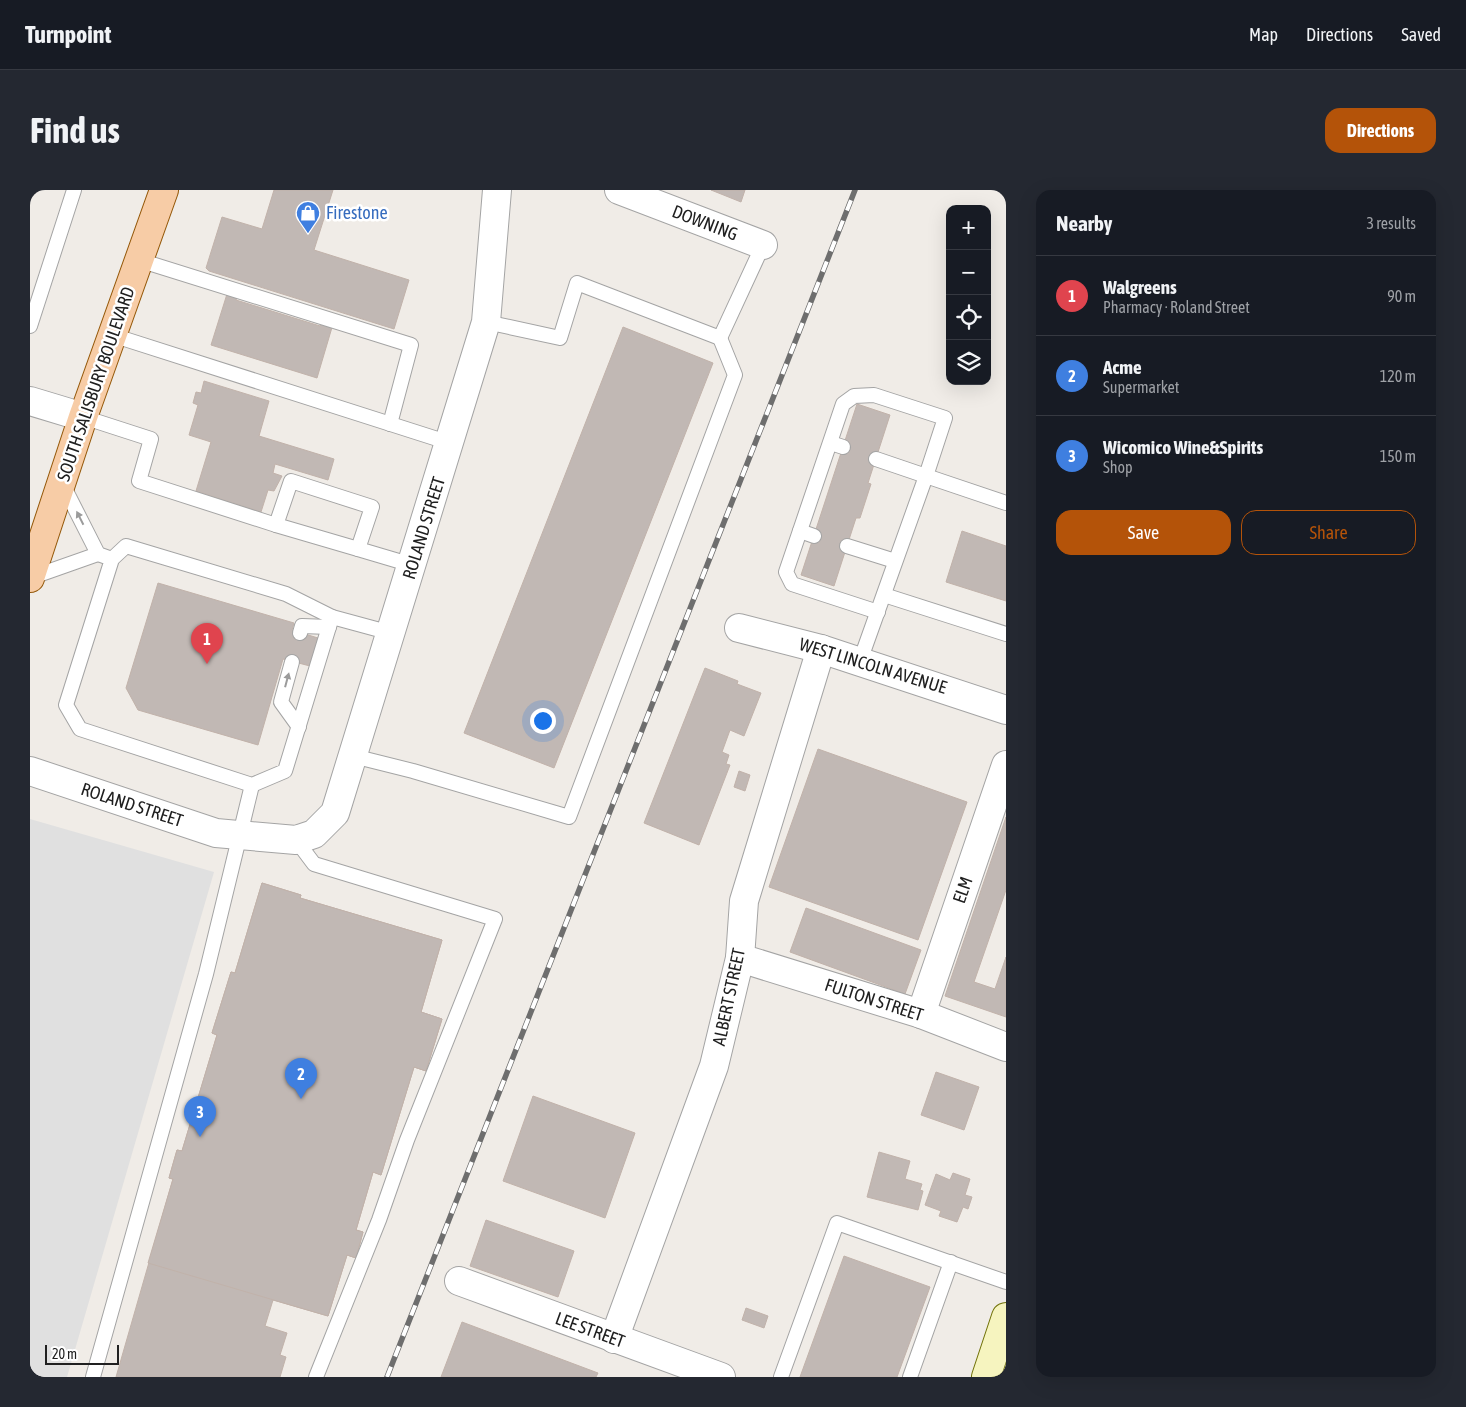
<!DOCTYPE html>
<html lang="en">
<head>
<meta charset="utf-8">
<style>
	body { margin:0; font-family:"Asap Condensed",sans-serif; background:#242831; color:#f1f3f6 }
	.controls { position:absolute; right:15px; top:15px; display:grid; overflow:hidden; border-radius:10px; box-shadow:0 5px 20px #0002 }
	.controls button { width:45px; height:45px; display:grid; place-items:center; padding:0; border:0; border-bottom:1px solid #363941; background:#171b24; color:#f1f3f6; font:25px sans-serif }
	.scale { position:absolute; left:15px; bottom:12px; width:74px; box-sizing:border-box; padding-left:5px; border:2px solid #202020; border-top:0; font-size:14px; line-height:18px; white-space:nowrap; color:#202020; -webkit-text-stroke:4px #fff; paint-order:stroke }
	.you { position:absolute; left:512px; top:530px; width:18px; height:18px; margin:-12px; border:4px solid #fff; border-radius:50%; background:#1a73e8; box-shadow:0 0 0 8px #1a73e833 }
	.badge { display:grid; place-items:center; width:32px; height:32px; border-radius:50%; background:#b45309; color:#fff; font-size:16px; font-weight:700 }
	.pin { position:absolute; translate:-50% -41px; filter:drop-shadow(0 1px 2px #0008) }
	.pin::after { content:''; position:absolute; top:26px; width:18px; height:15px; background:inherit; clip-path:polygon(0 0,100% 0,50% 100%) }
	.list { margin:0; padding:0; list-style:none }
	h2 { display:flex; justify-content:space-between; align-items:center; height:65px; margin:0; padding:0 20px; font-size:21px }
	h2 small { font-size:16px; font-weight:400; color:#9ea1a6 }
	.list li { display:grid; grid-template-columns:32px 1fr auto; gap:15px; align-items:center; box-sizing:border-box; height:80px; padding:0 20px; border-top:1px solid #363941 }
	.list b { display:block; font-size:19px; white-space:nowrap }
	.list p { margin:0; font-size:16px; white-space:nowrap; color:#9ea1a6 }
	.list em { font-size:16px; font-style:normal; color:#9ea1a6 }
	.actions { display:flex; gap:10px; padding:15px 20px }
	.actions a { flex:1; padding:11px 0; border:1px solid #b45309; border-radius:15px; text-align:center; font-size:18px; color:#b45309 }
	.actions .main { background:#b45309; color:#fff }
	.icon { flex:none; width:28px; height:28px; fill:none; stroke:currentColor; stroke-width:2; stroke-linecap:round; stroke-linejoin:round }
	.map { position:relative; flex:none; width:976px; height:1187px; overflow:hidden; border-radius:15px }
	header { display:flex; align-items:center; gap:30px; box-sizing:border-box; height:70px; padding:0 25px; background:#171b24; border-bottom:1px solid #363941 }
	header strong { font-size:24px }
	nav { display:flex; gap:28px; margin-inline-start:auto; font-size:18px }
	.intro { display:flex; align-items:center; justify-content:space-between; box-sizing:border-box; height:120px; padding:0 30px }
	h1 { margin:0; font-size:35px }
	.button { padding:12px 22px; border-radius:15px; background:#b45309; color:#fff; font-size:18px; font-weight:700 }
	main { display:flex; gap:30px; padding:0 30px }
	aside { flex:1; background:#171b24; border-radius:15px; box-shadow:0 5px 20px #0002 }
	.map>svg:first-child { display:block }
	.parking { fill:#e0e0e0 }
	.building { fill:#c1b8b4; stroke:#c1b2aa }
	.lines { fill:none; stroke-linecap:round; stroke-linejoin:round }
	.lane-casing { stroke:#a4a4a4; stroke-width:16 }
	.street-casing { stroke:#a4a4a4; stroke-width:30 }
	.secondary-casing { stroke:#72730b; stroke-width:30 }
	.primary-casing { stroke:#945809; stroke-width:30 }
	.lane { stroke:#fff; stroke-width:14 }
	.street { stroke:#fff; stroke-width:28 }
	.secondary { stroke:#f6f4bf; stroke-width:28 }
	.primary { stroke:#f7cca6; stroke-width:28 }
	.rail-casing { stroke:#6e6e6e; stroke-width:5.5 }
	.rail { stroke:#fff; stroke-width:4; stroke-dasharray:11; stroke-linecap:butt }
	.oneway { fill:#9b9b9b }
	.labels { text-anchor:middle; stroke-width:5; stroke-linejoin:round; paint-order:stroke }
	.shop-label { font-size:18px; fill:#366cbe; stroke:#fff; text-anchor:start }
	.street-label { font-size:18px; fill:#202020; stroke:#fff }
</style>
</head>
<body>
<header>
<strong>Turnpoint</strong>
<nav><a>Map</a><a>Directions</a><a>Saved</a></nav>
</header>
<div class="intro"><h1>Find us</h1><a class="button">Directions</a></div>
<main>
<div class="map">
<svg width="976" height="1187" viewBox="0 0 976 1187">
	<rect width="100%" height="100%" fill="#f0ece7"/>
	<!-- parking -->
	<path class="parking" d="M0 629 184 682 37 1187H0Z"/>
	<!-- building -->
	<g class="building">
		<path d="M244 0H303L284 60 379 90 364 139 179 81 176 78 192 27 232 39Z"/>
		<path d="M681 0H715L711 12Z"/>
		<path d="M197 104 207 107 206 110 290 136 292 131 303 134 287 188 181 155Z"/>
		<path d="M593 137 683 173 524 578 434 543Z"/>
		<path d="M174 191 239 211 229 246 304 269 298 290 245 274 243 283 252 286 244 301 238 300 231 322 166 301 181 252 159 245 168 215 163 213 166 202 171 203Z"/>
		<path d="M827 214 860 225 838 293 841 294 830 328H826L804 396 771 385Z"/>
		<path d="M932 341 976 356V411L916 392Z"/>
		<path d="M128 393 264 433 262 440 288 448 280 476 253 469 228 555 108 520 96 498Z"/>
		<path d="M675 478 708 491 707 494 731 503 714 546 700 540 692 562 699 565 696 574 700 575 669 655 614 633Z"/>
		<path d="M788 559 937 612 888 750 739 697Z"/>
		<path d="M709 581 720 585 715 601 704 597Z"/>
		<path d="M976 627V700L944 792 965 799 976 767V827L915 806Z"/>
		<path d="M232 693 271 705 270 708 412 750 391 822 412 829 396 881 384 877 351 985 343 982 326 1040 333 1042 326 1068 317 1065 298 1126 243 1110 235 1136 257 1143 250 1165 256 1167 250 1187H86L143 989 139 988 147 960 152 961 187 845 182 843 201 782 205 783Z"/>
		<path d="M232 693 271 705 270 708 412 750 391 822 412 829 396 881 384 877 351 985 343 982 326 1040 333 1042 326 1068 317 1065 298 1126 118 1073 143 989 139 988 147 960 152 961 187 845 182 843 201 782 205 783Z"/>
		<path d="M776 718 891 760 875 804 760 762Z"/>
		<path d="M906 882 949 897 934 940 891 925Z"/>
		<path d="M503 906 605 943 575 1028 473 991Z"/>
		<path d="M849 962 880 971 875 989 892 994 890 1000 893 1001 888 1020 837 1007Z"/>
		<path d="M923 983 940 989 935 1005 942 1007 938 1019 933 1017 927 1032 909 1026 911 1021 895 1015 906 984 920 990Z"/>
		<path d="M456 1030 544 1061 528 1107 440 1076Z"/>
		<path d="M814 1066 900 1097 867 1187H770Z"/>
		<path d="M716 1118 738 1126 734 1138 712 1130Z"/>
		<path d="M432 1132 568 1183 566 1187H411Z"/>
	</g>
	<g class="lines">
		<!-- lane casing -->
		<g class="lane-casing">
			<g id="lane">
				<path d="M109 70 381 155 360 234"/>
				<path d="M456 132 530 148 547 93 690 148 733 55"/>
				<path d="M0 136 44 0"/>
				<path d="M82 145 420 253"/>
				<path d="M53 227 121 249 109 291 246 335 261 291 342 317 328 359 382 375"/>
				<path d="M801 253 813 257"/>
				<path d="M846 269 896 286 915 228 844 205 824 206 813 214 756 382 762 394 848 422"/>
				<path d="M32 293 68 364 82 369 96 356 256 404 302 427 255 581 222 595 50 539 36 515 82 369"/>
				<path d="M246 335 328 359"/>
				<path d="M770 341 784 346"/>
				<path d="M817 356 865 371"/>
				<path d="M0 388 68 364"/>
				<path d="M854 405 976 444"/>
				<path d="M302 427 361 443"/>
				<path d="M270 443 272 436 299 437"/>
				<path d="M830 471 896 286 976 313"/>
				<path d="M262 472 251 512 269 537"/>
				<path d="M323 566 383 581 539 627 705 185 690 148"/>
				<path d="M266 650 284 674 465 729 377 950 349 1030 286 1187"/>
				<path d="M63 1187 176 784 222 595"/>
				<path d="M751 1187 807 1033 976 1092"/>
				<path d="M880 1187 921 1072"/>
			</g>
		</g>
		<!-- street casing -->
		<g class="street-casing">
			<g id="street">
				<path d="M589 0 733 55"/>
				<path d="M0 211 53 227"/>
				<path d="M709 438 791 459 976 520"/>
				<path d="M0 581 186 643 266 650 284 644 305 623 456 132 467 0"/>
				<path d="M710 768 891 824 976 857"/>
				<path d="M891 824 976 575"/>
				<path d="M429 1091 691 1187"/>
				<path d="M584 1149 684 876 710 768 714 711 791 459"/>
			</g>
		</g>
		<!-- secondary casing -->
		<g class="secondary-casing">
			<path id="secondary" d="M956 1187 976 1127"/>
		</g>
		<!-- primary casing -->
		<g class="primary-casing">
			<path id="primary" d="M0 388 53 227 134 0"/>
		</g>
		<!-- lane -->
		<use href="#lane" class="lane"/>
		<!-- street -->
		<use href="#street" class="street"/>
		<!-- secondary -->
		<use href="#secondary" class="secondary"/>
		<!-- primary -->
		<use href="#primary" class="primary"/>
		<!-- rail casing -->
		<g class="rail-casing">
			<path id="rail" d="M357 1187 825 0"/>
		</g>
		<!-- rail -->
		<use href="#rail" class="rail"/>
	</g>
	<!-- one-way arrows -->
	<defs><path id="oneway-solid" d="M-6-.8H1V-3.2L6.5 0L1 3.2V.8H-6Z" transform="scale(1.25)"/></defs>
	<g class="oneway">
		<use href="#oneway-solid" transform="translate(50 328) rotate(-117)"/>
		<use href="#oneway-solid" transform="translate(257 490) rotate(-75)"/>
	</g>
	<!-- icons -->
	<defs>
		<g id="shop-pin" transform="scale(1.25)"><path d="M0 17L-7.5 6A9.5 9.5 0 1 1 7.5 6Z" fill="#3f7fe0" stroke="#fff"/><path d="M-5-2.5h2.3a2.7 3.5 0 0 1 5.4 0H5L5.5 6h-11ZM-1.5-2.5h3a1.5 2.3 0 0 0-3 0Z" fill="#fff"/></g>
	</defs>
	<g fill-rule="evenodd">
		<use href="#shop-pin" x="278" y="23"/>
	</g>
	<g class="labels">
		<!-- shop labels -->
		<g class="shop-label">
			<text x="296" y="29">Firestone</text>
		</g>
		<!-- street labels -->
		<g class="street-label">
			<text transform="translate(675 33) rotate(21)" y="6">DOWNING</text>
			<text transform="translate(66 194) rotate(-71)" y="6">SOUTH SALISBURY BOULEVARD</text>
			<text transform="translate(394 338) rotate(-73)" y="6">ROLAND STREET</text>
			<text transform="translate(843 476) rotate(17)" y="6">WEST LINCOLN AVENUE</text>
			<text transform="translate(102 615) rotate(18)" y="6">ROLAND STREET</text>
			<text transform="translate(933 700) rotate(-71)" y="6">ELM</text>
			<text transform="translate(699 807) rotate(-78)" y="6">ALBERT STREET</text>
			<text transform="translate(844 810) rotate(18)" y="6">FULTON STREET</text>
			<text transform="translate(560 1140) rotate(20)" y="6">LEE STREET</text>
		</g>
	</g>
</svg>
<div class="controls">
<button>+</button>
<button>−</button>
<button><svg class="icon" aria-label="locate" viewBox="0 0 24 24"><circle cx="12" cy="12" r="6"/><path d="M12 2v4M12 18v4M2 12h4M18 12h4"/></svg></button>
<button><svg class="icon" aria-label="layers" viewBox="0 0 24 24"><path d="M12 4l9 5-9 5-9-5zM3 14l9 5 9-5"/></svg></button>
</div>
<div class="scale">20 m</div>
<div class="you"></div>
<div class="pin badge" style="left:177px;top:474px;background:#e0444e">1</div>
<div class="pin badge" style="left:271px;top:909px;background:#3f7fe0">2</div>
<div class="pin badge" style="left:170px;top:947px;background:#3f7fe0">3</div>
</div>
<aside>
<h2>Nearby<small>3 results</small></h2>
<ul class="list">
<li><span class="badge" style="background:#e0444e">1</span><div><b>Walgreens</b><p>Pharmacy · Roland Street</p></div><em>90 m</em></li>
<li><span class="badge" style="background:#3f7fe0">2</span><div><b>Acme</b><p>Supermarket</p></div><em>120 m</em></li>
<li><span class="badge" style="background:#3f7fe0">3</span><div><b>Wicomico Wine&amp;Spirits</b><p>Shop</p></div><em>150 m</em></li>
</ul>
<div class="actions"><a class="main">Save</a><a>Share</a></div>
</aside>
</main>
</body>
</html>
